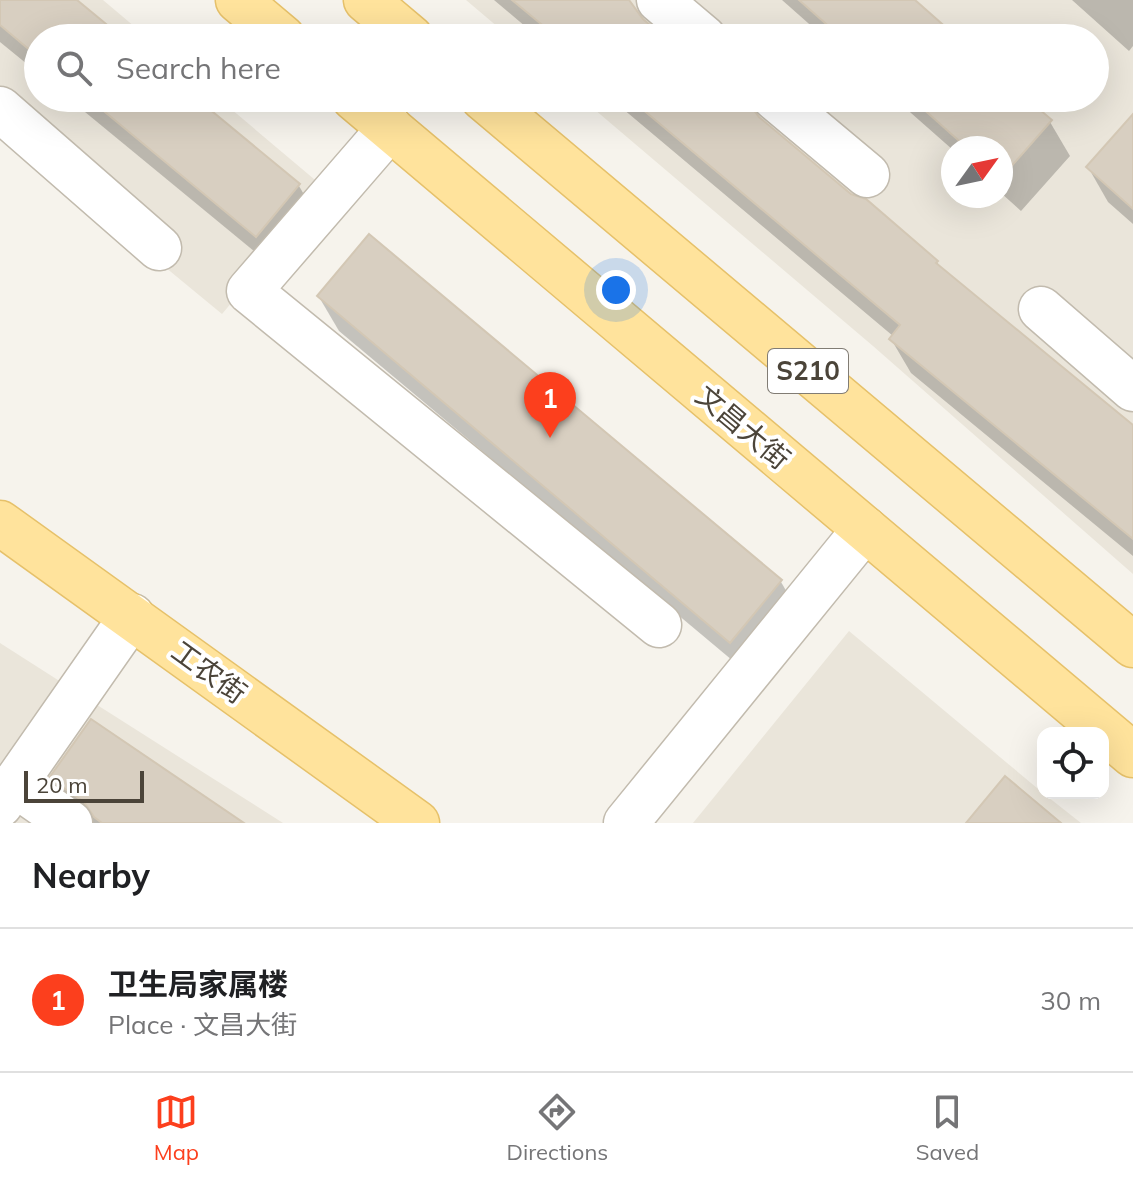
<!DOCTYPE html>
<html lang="en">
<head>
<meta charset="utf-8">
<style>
	body { margin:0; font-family:Mulish,"Noto Sans SC",sans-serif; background:#f2f2f2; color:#202124 }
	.controls { position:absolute; right:24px; bottom:24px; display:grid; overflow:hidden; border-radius:16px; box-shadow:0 8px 32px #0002 }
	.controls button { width:72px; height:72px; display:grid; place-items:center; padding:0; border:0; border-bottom:2px solid #e0e0e0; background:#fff; color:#202124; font:40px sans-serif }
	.compass { position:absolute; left:941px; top:136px; width:72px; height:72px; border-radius:50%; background:#fff; box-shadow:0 8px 32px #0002; rotate:57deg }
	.scale { position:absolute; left:24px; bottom:20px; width:120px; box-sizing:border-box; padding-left:8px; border:4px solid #4b4439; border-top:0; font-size:22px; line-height:28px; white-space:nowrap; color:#4b4439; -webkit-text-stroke:6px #fff; paint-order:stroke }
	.you { position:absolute; left:616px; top:290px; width:28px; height:28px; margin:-20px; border:6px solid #fff; border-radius:50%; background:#1a73e8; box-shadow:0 0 0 12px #1a73e833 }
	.badge { display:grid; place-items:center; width:52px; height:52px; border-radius:50%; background:#fc3f1d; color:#fff; font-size:26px; font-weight:700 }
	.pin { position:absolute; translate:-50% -66px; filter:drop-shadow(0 2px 4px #0008) }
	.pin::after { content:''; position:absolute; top:42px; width:28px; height:24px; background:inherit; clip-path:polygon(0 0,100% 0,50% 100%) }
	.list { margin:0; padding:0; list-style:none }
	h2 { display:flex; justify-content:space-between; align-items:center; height:104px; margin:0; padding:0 32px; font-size:34px }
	h2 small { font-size:26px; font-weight:400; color:#757577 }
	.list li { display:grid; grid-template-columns:52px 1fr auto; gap:24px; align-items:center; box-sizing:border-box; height:144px; padding:0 32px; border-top:2px solid #e0e0e0 }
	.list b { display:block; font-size:30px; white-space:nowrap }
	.list p { margin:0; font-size:26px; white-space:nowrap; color:#757577 }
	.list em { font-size:26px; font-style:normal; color:#757577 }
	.icon { flex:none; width:44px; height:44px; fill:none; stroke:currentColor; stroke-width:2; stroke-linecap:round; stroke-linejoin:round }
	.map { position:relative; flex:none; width:1133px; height:823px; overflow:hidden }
	.search { position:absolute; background:#fff; box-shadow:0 8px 32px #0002; left:24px; right:24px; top:24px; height:88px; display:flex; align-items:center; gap:20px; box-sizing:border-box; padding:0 28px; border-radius:44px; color:#757577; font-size:30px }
	.sheet { height:248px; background:#fff }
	nav { display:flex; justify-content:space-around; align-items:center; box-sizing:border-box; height:112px; border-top:2px solid #e0e0e0; background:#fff; font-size:22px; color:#757577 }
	nav a { display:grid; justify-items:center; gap:4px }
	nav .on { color:#fc3f1d }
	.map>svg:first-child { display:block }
	.residential { fill:#eae5da; fill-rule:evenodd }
	.shadow { fill:#0003 }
	.building { fill:#d8cfc1; stroke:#d3c7b4; stroke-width:2 }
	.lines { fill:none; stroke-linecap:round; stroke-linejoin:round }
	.minor-casing { stroke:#c2bbae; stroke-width:47 }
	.major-casing { stroke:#e6c16a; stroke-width:47 }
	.minor { stroke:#fff; stroke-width:44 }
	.major { stroke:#ffe39c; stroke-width:44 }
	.labels { text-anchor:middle; stroke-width:8; stroke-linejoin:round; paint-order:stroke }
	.shield { fill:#fff; stroke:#817c74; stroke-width:2 }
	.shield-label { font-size:26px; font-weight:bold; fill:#4b4439 }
	.street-label { font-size:28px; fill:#4b4439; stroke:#fff }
</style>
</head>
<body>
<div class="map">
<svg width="1133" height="823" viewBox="0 0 1133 823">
	<rect width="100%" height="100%" fill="#f6f3ec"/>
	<!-- residential -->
	<g class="residential">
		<path d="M0 0H103L148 38H38V98H218L327 190 222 314 0 131Z"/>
		<path d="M466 0H1133V574L873 346 581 98H1095V38H511ZM953 148H1001V196H953Z"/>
		<path d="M849 631 1043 793 1081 823H693Z"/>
		<path d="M0 643 72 689 283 823H0Z"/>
	</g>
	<!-- shadow -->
	<g class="shadow">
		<path d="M0 0H74L120 38H38V73L0 42Z"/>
		<path d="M494 0H626L642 21 662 38H539Z"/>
		<path d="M782 0H912L955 38H825Z"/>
		<path d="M1072 0H1133V46L1129 51Z"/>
		<path d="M68 98H193L299 186 319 220 277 270Z"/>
		<path d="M610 98H742L758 119 850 196 937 262 942 271 1133 428V556L911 373 891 339 893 336Z"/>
		<path d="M894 98H1023L1050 122 1070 156 1021 211 1001 193V148H953V150Z"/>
		<path d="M1133 117V224L1108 202 1088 167Z"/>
		<path d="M369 237 781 582 801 616 751 676 339 331 319 297Z"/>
		<path d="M52 778 241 823H86L72 813Z"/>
	</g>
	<!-- building -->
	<g class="building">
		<path d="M0 0H77L123 38H38V57L0 25Z"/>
		<path d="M512 0H629L643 19 665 38H558Z"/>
		<path d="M799 0H915L958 38H842Z"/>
		<path d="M88 98H196L300 184 256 237Z"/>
		<path d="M629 98H745L759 117 851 194 866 199 938 261 936 263 1133 425V539L889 339 900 325Z"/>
		<path d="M911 98H1026L1052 120 1001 178V148H967Z"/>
		<path d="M1133 114V209L1086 167Z"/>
		<path d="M369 234 782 580 730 643 317 296Z"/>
		<path d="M91 719 244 823H102L94 817 84 802 49 778Z"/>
		<path d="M1005 776 1061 823H966Z"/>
	</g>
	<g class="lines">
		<!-- minor casing -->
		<g class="minor-casing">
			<g id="minor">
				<path d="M659 0 704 38"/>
				<path d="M775 98 867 175"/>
				<path d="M0 109 159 248"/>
				<path d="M390 128 249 291 659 625"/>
				<path d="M1041 309 1133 389"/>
				<path d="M14 784 70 823"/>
				<path d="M0 805 132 616"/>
				<path d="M626 823 865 529"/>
			</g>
		</g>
		<!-- major casing -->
		<g class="major-casing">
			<g id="major">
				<path d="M238 0 283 38"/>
				<path d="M366 0 411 38"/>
				<path d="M354 98 1133 755"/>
				<path d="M483 98 1133 645"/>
				<path d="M0 523 417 823"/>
			</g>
		</g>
		<!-- minor -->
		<use href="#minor" class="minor"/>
		<!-- major -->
		<use href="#major" class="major"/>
	</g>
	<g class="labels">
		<!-- shield labels -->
		<rect class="shield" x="768" y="349" width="80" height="44" rx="6"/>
		<g class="shield-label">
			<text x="808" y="380">S210</text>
		</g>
		<!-- street labels -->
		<g class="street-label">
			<text transform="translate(743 427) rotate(40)" y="10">文昌大街</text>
			<text transform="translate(209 672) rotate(36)" y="10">工农街</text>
		</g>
	</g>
</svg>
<div class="controls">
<button><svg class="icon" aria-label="locate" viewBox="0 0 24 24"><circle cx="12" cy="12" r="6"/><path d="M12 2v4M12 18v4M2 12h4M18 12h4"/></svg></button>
</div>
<svg class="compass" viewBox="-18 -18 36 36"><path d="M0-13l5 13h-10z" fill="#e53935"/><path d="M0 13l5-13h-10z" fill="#757577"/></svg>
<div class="scale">20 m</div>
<div class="you"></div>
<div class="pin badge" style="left:550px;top:438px">1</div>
<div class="search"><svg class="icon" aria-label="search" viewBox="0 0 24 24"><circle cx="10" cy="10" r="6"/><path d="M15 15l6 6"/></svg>Search here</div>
</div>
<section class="sheet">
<h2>Nearby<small></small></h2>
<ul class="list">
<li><span class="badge">1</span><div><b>卫生局家属楼</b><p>Place · 文昌大街</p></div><em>30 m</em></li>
</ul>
</section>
<nav>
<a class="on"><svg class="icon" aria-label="map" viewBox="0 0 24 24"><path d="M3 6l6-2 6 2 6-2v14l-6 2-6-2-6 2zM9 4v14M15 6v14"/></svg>Map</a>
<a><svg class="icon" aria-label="directions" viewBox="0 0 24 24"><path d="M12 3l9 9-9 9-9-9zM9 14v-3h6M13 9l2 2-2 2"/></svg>Directions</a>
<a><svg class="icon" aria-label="saved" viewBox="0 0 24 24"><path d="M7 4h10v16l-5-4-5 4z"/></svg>Saved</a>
</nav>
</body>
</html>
